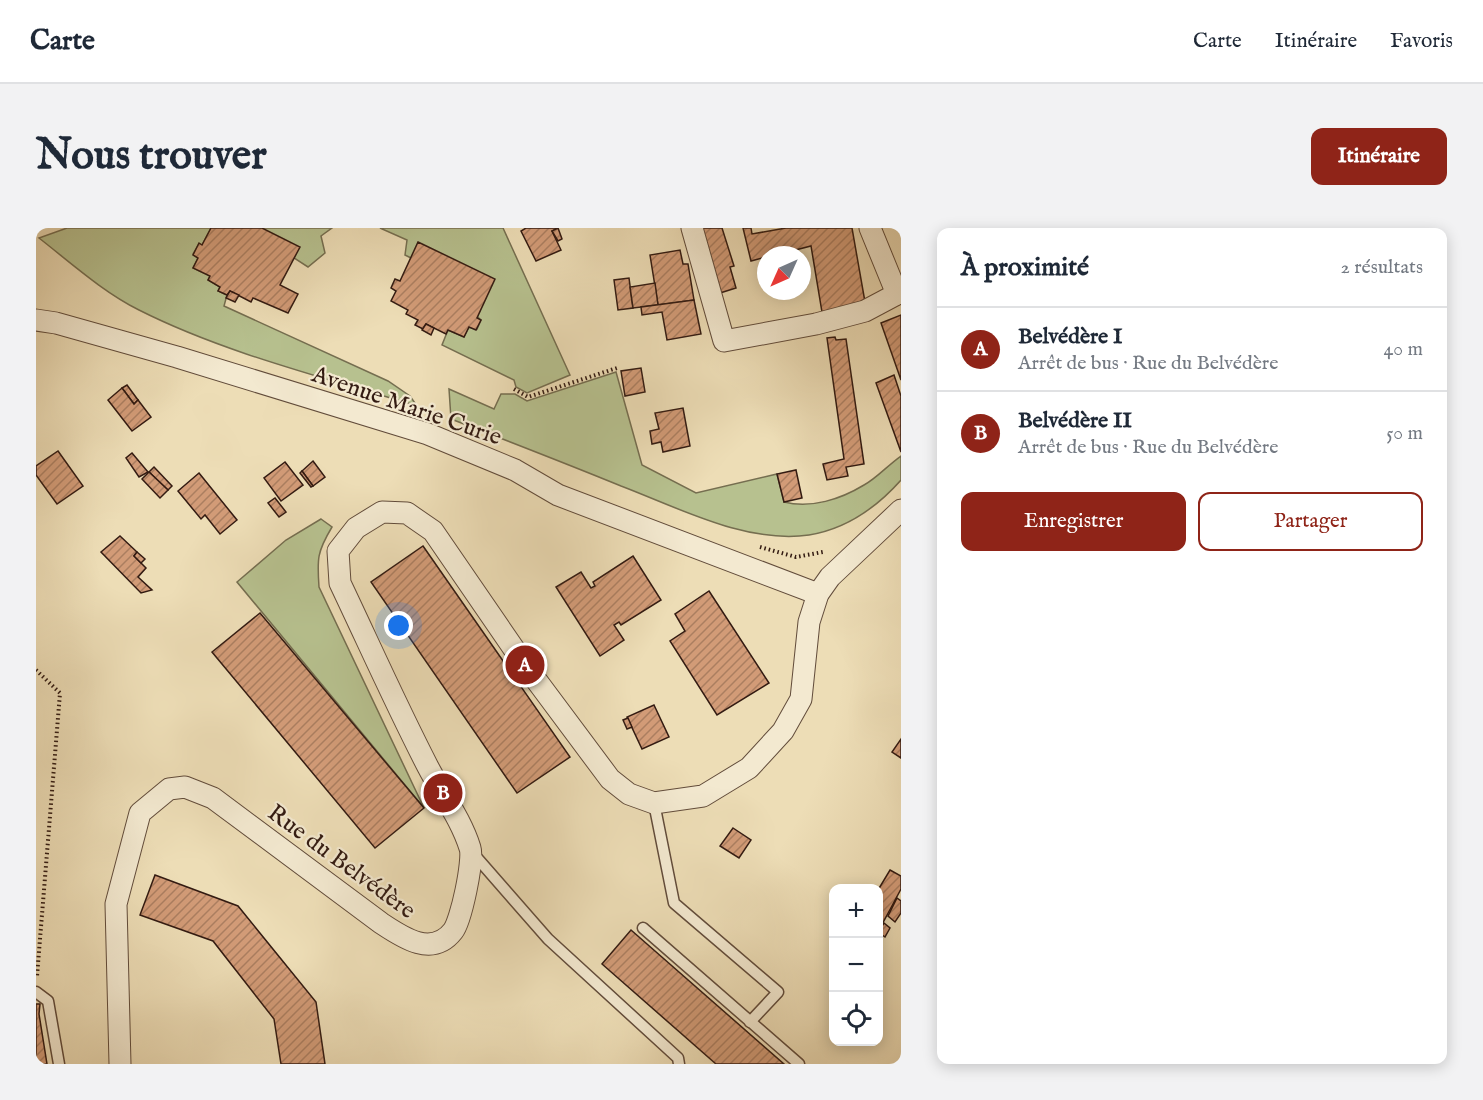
<!DOCTYPE html>
<html lang="fr">
<head>
<meta charset="utf-8">
<style>
	body { margin:0; font-family:"IM FELL English",serif; background:#f2f2f3; color:#1f2937 }
	.controls { position:absolute; right:18px; bottom:18px; display:grid; overflow:hidden; border-radius:12px; box-shadow:0 3px 15px #0003 }
	.controls button { width:54px; height:54px; display:grid; place-items:center; padding:0; border:0; border-bottom:2px solid #e0e1e3; background:#fff; color:#1f2937; font:30px sans-serif }
	.compass { position:absolute; left:721px; top:18px; width:54px; height:54px; border-radius:50%; background:#fff; box-shadow:0 3px 15px #0003; rotate:225deg }
	.you { position:absolute; left:363px; top:398px; width:21px; height:21px; margin:-15px; border:4px solid #fff; border-radius:50%; background:#1a73e8; box-shadow:0 0 0 9px #1a73e833 }
	.badge { display:grid; place-items:center; width:39px; height:39px; border-radius:50%; background:#8f2418; color:#fff; font-size:20px; font-weight:700 }
	.pin { position:absolute; translate:-50% -50%; border:3px solid #fff; box-shadow:0 2px 6px #0006 }
	.list { margin:0; padding:0; list-style:none }
	h2 { display:flex; justify-content:space-between; align-items:center; height:78px; margin:0; padding:0 24px; font-size:26px }
	h2 small { font-size:20px; font-weight:400; color:#747a83 }
	.list li { display:grid; grid-template-columns:39px 1fr auto; gap:18px; align-items:center; box-sizing:border-box; height:84px; padding:0 24px; border-top:2px solid #e0e1e3 }
	.list b { display:block; font-size:22px; white-space:nowrap }
	.list p { margin:0; font-size:20px; white-space:nowrap; color:#747a83 }
	.list em { font-size:20px; font-style:normal; color:#747a83 }
	.actions { display:flex; gap:12px; padding:18px 24px }
	.actions a { flex:1; padding:14px 0; border:2px solid #8f2418; border-radius:12px; text-align:center; font-size:21px; color:#8f2418 }
	.actions .main { background:#8f2418; color:#fff }
	.icon { flex:none; width:33px; height:33px; fill:none; stroke:currentColor; stroke-width:2; stroke-linecap:round; stroke-linejoin:round }
	.map { position:relative; flex:none; width:865px; height:836px; overflow:hidden; border-radius:12px }
	header { display:flex; align-items:center; gap:36px; box-sizing:border-box; height:84px; padding:0 30px; background:#fff; border-bottom:2px solid #e0e1e3 }
	header strong { font-size:28px }
	nav { display:flex; gap:33px; margin-inline-start:auto; font-size:21px }
	.intro { display:flex; align-items:center; justify-content:space-between; box-sizing:border-box; height:144px; padding:0 36px }
	h1 { margin:0; font-size:42px }
	.button { padding:15px 27px; border-radius:12px; background:#8f2418; color:#fff; font-size:21px; font-weight:700 }
	main { display:flex; gap:36px; padding:0 36px }
	aside { flex:1; background:#fff; border-radius:12px; box-shadow:0 3px 15px #0003 }
	.map>svg:first-child { display:block }
	.grass { fill:#b7c18f; stroke:#756e50; stroke-width:1.5 }
	.building { fill:url(#building-hatch); stroke:#331b12; stroke-width:1.5 }
	.lines { fill:none; stroke-linecap:round; stroke-linejoin:round }
	.service-casing { stroke:#624c3b; stroke-width:13 }
	.minor-casing { stroke:#624c3b; stroke-width:23 }
	.path { stroke:#331b12; stroke-width:4; stroke-dasharray:1.5 3; stroke-linecap:butt }
	.service { stroke:#f3e9d0; stroke-width:10 }
	.minor { stroke:#f3e9d0; stroke-width:21 }
	.labels { text-anchor:middle; stroke-width:4.5; stroke-linejoin:round; paint-order:stroke }
	.street-label { font-size:24px; fill:#331b12; stroke:#f3e9d0 }
</style>
</head>
<body>
<header>
<strong>Carte</strong>
<nav><a>Carte</a><a>Itinéraire</a><a>Favoris</a></nav>
</header>
<div class="intro"><h1>Nous trouver</h1><a class="button">Itinéraire</a></div>
<main>
<div class="map">
<svg width="865" height="836" viewBox="0 0 865 836">
	<defs>
		<pattern id="building-hatch" width="6" height="6" patternUnits="userSpaceOnUse" patternTransform="scale(1.5)"><rect width="6" height="6" fill="#d29b77"/><path d="M-1 1l2-2M0 6l6-6M5 7l2-2" fill="none" stroke="#ab7e60"/></pattern>
	</defs>
	<rect width="100%" height="100%" fill="#edddb6"/>
	<filter id="stains"><feTurbulence type="fractalNoise" baseFrequency=".00333" numOctaves="4"/><feColorMatrix values="0 0 0 0 .2 0 0 0 0 .09 0 0 0 0 .02 0 0 0 .5 -.17"/></filter>
	<radialGradient id="worn" r=".72"><stop offset=".6" stop-color="#630" stop-opacity="0"/><stop offset="1" stop-color="#630" stop-opacity=".3"/></radialGradient>
	<!-- grass -->
	<g class="grass">
		<path d="M31 0H175L166 17 163 16 157 26 162 30 157 40 174 48 172 52 184 59 182 63 191 67 188 78 352 153 374 168 381 178C290 150 188 125 103 82 67 64 35 35 3 10Z"/>
		<path d="M226 0H296L285 8 289 25 272 39 258 30Z"/>
		<path d="M344 0H467L534 147 491 165 480 159 478 152 406 117 412 102 428 109 433 99 441 101 445 92 375 30 369 27 371 12Z"/>
		<path d="M580 144 606 237 660 265 741 246 748 274C775 281 805 271 828 257 841 250 852 237 865 228V252C841 279 810 301 773 307 710 316 643 280 585 258 529 235 472 213 415 191L413 161 458 181 465 166H479L491 173Z"/>
		<path d="M285 291 296 299C281 324 281 331 283 359L388 580 201 354 250 312Z"/>
	</g>
	<!-- building -->
	<g class="building">
		<path d="M175 0H226L264 19 244 57 262 66 252 85 217 70 215 74 194 63 191 67 182 63 184 59 172 52 174 48 157 40 162 30 157 27 163 15 166 17Z"/>
		<path d="M490 0H522L516 3 525 22 500 33 485 3Z"/>
		<path d="M522 0 526 11 522 13 516 3Z"/>
		<path d="M663 0H686L698 38 694 39 700 60 684 65Z"/>
		<path d="M707 0H715L716 6 750 0H816L829 74 786 84 775 18 740 27H730V29L715 33Z"/>
		<path d="M382 14 459 51 441 90 445 92 440 102 433 99 428 109 412 102 410 106 390 96 387 101 379 97 382 92 370 86 372 82 355 73 360 63 355 60 359 51 364 53Z"/>
		<path d="M644 22 647 36H652L658 72 622 77 614 27Z"/>
		<path d="M593 50 597 80 582 82 578 52Z"/>
		<path d="M619 55 622 77 597 80 594 59Z"/>
		<path d="M194 63 203 67 199 74 190 70Z"/>
		<path d="M658 72 665 106 631 112 626 84 606 87 605 79Z"/>
		<path d="M865 87V152L845 95Z"/>
		<path d="M390 96 398 100 395 107 386 102Z"/>
		<path d="M799 109 800 112 810 111 828 236 810 239 812 248 791 252 787 236 808 231 791 110Z"/>
		<path d="M605 140 609 164 589 168 585 143Z"/>
		<path d="M858 147 865 168V224L840 155Z"/>
		<path d="M91 157 102 172 98 176 86 160Z"/>
		<path d="M86 160 98 176 102 172 115 189 96 203 72 172Z"/>
		<path d="M647 180 654 218 627 224 625 214 616 216 614 203 623 201 619 185Z"/>
		<path d="M22 223 47 258 21 276 0 247V238Z"/>
		<path d="M96 225 112 244 103 249 90 230Z"/>
		<path d="M277 233 289 249 277 258 266 243Z"/>
		<path d="M249 234 267 257 245 273 228 250Z"/>
		<path d="M118 239 136 258 132 262 113 244Z"/>
		<path d="M760 242 766 270 748 274 741 246Z"/>
		<path d="M266 243 277 258 275 259 264 245Z"/>
		<path d="M113 244 132 262 124 270 106 251Z"/>
		<path d="M163 245 201 292 184 306 169 287 165 291 142 263Z"/>
		<path d="M239 270 250 284 243 289 232 275Z"/>
		<path d="M84 308 101 324 98 328 110 340 102 349 116 362 105 365 65 324Z"/>
		<path d="M387 318 534 529 481 565 335 354Z"/>
		<path d="M101 324 109 331 105 335 98 328Z"/>
		<path d="M597 328 625 372 585 397 583 394 578 397 588 412 564 428 520 359 545 344 555 360 559 358 557 354Z"/>
		<path d="M673 363 733 455 681 487 634 413 649 403 639 386Z"/>
		<path d="M224 385 388 580 339 620 176 424Z"/>
		<path d="M618 477 633 509 606 521 591 489Z"/>
		<path d="M592 490 596 499 591 501 587 492Z"/>
		<path d="M865 511V530L856 524Z"/>
		<path d="M697 600 715 612 703 630 684 618Z"/>
		<path d="M854 642 865 648V661L842 704V675L846 670 842 667V662Z"/>
		<path d="M119 647 202 678 280 774 289 836H245L238 791 177 713 104 687Z"/>
		<path d="M861 670 865 673V685L859 694 852 688Z"/>
		<path d="M848 695 854 700 849 709 846 707 842 714V704Z"/>
		<path d="M595 702 748 836H680L566 736Z"/>
		<path d="M0 776H4L3 786 11 836H0Z"/>
	</g>
	<g class="lines">
		<!-- service casing -->
		<g class="service-casing">
			<g id="service">
				<path d="M618 575 638 675 742 764 714 794"/>
				<path d="M435 623 512 711 642 830 643 836"/>
				<path d="M607 700 763 836"/>
				<path d="M0 764 12 773 23 836"/>
			</g>
		</g>
		<!-- minor casing -->
		<g class="minor-casing">
			<g id="minor">
				<path d="M656 0 688 113 780 96 829 83 861 66"/>
				<path d="M834 0 861 66 865 65"/>
				<path d="M0 92 20 95 141 129 392 206 479 242 522 267 782 366"/>
				<path d="M84 836 80 676 104 585 133 561 149 559 177 570 345 695C366 709 396 730 417 703 425 693 438 632 434 620 425 591 406 566 392 539 361 479 333 416 304 355L302 323 320 300 346 284 371 285 397 303 489 437 574 551 593 566 618 575 667 568 713 540 747 503 765 471 773 394 782 366 794 349 865 282"/>
			</g>
		</g>
		<!-- path -->
		<g class="path">
			<path d="M478 161 492 169 581 140"/>
			<path d="M724 319 760 329 787 324"/>
			<path d="M0 442 24 465 1 748"/>
		</g>
		<!-- service -->
		<use href="#service" class="service"/>
		<!-- minor -->
		<use href="#minor" class="minor"/>
	</g>
	<g class="labels">
		<!-- street labels -->
		<g class="street-label">
			<text transform="translate(371 177) rotate(19)" y="8">Avenue Marie Curie</text>
			<text transform="translate(306 633) rotate(36)" y="8">Rue du Belvédère</text>
		</g>
	</g>
	<rect width="100%" height="100%" filter="url(#stains)"/>
	<rect width="100%" height="100%" fill="url(#worn)"/>
</svg>
<div class="controls">
<button>+</button>
<button>−</button>
<button><svg class="icon" aria-label="locate" viewBox="0 0 24 24"><circle cx="12" cy="12" r="6"/><path d="M12 2v4M12 18v4M2 12h4M18 12h4"/></svg></button>
</div>
<svg class="compass" viewBox="-18 -18 36 36"><path d="M0-13l5 13h-10z" fill="#e53935"/><path d="M0 13l5-13h-10z" fill="#747a83"/></svg>
<div class="you"></div>
<div class="pin badge" style="left:489px;top:437px">A</div>
<div class="pin badge" style="left:407px;top:565px">B</div>
</div>
<aside>
<h2>À proximité<small>2 résultats</small></h2>
<ul class="list">
<li><span class="badge">A</span><div><b>Belvédère I</b><p>Arrêt de bus · Rue du Belvédère</p></div><em>40 m</em></li>
<li><span class="badge">B</span><div><b>Belvédère II</b><p>Arrêt de bus · Rue du Belvédère</p></div><em>50 m</em></li>
</ul>
<div class="actions"><a class="main">Enregistrer</a><a>Partager</a></div>
</aside>
</main>
</body>
</html>
